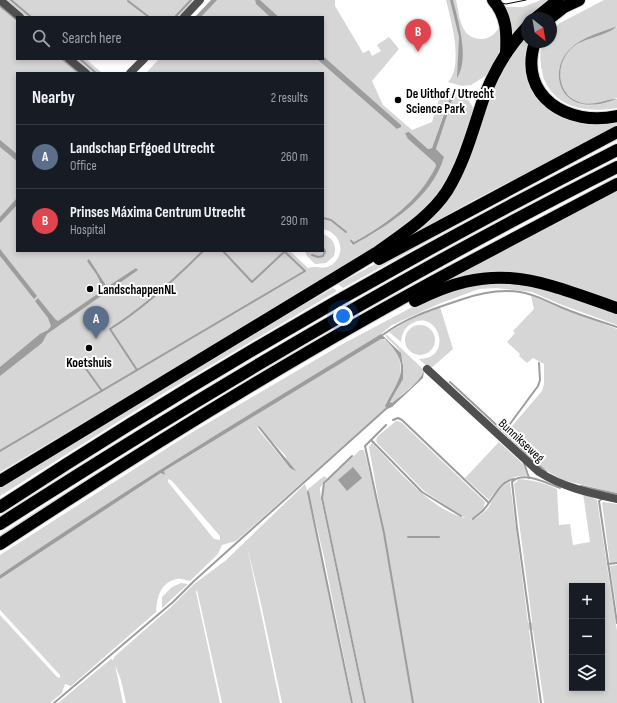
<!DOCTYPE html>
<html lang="en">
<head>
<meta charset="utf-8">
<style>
	body { margin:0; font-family:"Sofia Sans Condensed",sans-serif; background:#242831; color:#f1f3f6 }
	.controls { position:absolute; right:12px; bottom:12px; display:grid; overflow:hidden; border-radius:0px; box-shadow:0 2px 6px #0003 }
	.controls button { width:36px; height:36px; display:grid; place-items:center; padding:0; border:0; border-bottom:1px solid #363941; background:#171b24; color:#f1f3f6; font:20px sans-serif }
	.compass { position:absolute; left:521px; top:12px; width:36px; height:36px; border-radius:50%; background:#171b24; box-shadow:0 2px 6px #0003; rotate:149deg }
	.you { position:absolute; left:343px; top:316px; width:14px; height:14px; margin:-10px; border:3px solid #fff; border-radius:50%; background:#1a73e8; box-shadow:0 0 0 6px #1a73e833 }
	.badge { display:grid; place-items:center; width:26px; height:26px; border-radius:50%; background:#858687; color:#fff; font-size:13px; font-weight:700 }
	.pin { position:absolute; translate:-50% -33px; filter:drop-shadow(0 1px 2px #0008) }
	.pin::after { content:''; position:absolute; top:21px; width:14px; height:12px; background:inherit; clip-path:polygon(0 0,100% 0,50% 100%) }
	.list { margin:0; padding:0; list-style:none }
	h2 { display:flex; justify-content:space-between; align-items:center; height:52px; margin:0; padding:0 16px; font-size:17px }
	h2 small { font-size:13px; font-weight:400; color:#9ea1a6 }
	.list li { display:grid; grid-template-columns:26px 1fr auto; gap:12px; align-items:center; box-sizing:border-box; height:64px; padding:0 16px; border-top:1px solid #363941 }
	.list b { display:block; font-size:15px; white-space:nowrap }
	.list p { margin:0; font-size:13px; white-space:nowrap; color:#9ea1a6 }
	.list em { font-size:13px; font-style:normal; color:#9ea1a6 }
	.icon { flex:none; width:22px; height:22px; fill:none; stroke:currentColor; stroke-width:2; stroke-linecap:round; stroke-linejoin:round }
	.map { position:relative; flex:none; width:617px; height:703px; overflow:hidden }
	.search { position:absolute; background:#171b24; box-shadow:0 2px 6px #0003; left:16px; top:16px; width:308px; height:44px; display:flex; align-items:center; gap:10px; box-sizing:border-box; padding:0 14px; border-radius:0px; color:#9ea1a6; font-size:15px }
	.panel { position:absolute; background:#171b24; box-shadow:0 2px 6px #0003; left:16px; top:72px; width:308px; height:180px; border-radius:0px }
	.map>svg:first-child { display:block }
	.green { fill:#d6d6d6; fill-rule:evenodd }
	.water { fill:#9d9d9d }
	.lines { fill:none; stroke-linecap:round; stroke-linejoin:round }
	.stream { stroke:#9d9d9d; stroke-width:2 }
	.motorway-casing { stroke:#dbdbdb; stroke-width:14 }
	.minor { stroke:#4f4f4f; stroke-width:8 }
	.motorway { stroke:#000; stroke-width:12 }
	.tram { stroke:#000; stroke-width:1 }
	.poi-dot { fill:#000; stroke:#fff; stroke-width:1.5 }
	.labels { text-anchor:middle; stroke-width:4; stroke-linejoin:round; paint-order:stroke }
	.poi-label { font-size:13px; font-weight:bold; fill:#000; stroke:#fff; text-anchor:start }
	.street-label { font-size:13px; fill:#000; stroke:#fff }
</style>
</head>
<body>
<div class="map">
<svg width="617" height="703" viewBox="0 0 617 703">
	<rect width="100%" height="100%" fill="#fff"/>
	<!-- green -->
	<g class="green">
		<path d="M4 0H198L182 17H25Z"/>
		<path d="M212 0H255L256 4 270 17H196Z"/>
		<path d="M260 0H335V6L363 53 369 50 372 56 381 51 377 45 389 37 399 49 372 81 383 105 412 130 432 122 438 102 445 92C460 93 470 97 474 111L463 144 446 183 422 212 392 235 329 276 0 472V3L17 17V59H66L83 73H17V251H290L308 268C316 265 322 270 330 266 347 256 342 233 323 229V73H146L159 59H317L398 129 401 125 323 56V17H279ZM449 98 436 149 441 154 443 160C424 198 391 227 352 245L350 240 352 239 354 242C388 222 419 202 436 166L435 163 408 139 411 134 428 149 432 148Z"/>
		<path d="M446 0H456C460 17 460 40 483 39 491 38 496 33 500 26L504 36 500 53 490 73 471 85 462 86 448 82C464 66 451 20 446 0Z"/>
		<path d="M541 0H548L527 18 508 41 504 7H523Z"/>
		<path d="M604 0H617V26C602 32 581 37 570 49 554 65 554 94 578 103 591 108 604 104 617 99V108C570 116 535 97 541 45L543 42H551V31L560 23Z"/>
		<path d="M617 27V98C605 102 593 106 581 103 556 95 554 64 572 48 584 38 603 33 617 27Z"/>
		<path d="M527 30V42H530L541 101C561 124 588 127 617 120V126L472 201 397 243 436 209 495 78Z"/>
		<path d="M73 59H86L102 73H89Z"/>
		<path d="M617 135V140L512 195 343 288 338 284 512 190Z"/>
		<path d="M617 191V305L536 278 433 288Z"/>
		<path d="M323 234C333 238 337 245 334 256L326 263 315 264 307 256 305 251H323Z"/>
		<path d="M502 282 551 290 617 313V325L562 305 532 292 496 288 479 289 441 303 392 325 381 334C253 412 124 490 0 575V555L186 436 339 346 416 305 455 288Z"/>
		<path d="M333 288 337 291 164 393 0 496V486L240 341Z"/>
		<path d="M531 296 617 329V493L562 480 542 468 506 433 542 391 544 384V364L533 358 527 363 519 356 520 354 507 342 515 333 513 331 534 309Z"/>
		<path d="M440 307 453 349 430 369 419 359C455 359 438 307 411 324 404 328 402 334 401 342L389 332 418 315Z"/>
		<path d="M363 314 0 540V535C118 457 240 385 363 314Z"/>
		<circle cx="420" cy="340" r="15"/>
		<path d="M386 334 424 370 423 377 392 403 390 402C400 386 406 373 401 354 399 348 390 341 386 337Z"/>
		<path d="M381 339C386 339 388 342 391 345 408 362 400 388 386 404V408L236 541 222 545 218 554 190 581C186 581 182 578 177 579 160 582 157 598 156 612L71 686 65 684 62 693 50 703H0V615L57 677 60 678V675L0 610V579L164 471ZM257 426 285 455 290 468 257 428ZM168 479 172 481 220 536V540L214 539 168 482Z"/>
		<path d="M396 421 401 422 485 502 483 510 471 520H473C478 517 487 511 490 505 494 496 500 486 510 482L528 623 532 622V620L514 484 519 479C532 480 545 483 557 489L559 525 570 524 573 545 590 542 583 493 597 500 617 631V703H544L533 630 531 629 529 630 539 703H366L322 494 323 488 328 480 360 450H364L383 526 369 447 372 443C396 468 431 510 465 518L424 491 377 443 376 440 378 436ZM572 586H602V688H572Z"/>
		<path d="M499 442 523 464 527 476C510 474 498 486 489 500L465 478Z"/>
		<path d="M324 476 327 478 320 488 321 499 364 703H353L324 557 308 490 351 703H282L261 604 247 546 280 703H222L197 590 196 592 220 703H126L121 680 115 665 123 703H58L111 659 113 660 115 656 171 607 194 584 225 561 305 484 307 490Z"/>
		<path d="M603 502 617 504V562L610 563 602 503Z"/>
		<path d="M617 565V613L610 566Z"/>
		<path d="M181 583 188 584 162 608V597L172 587Z"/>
	</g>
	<!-- water -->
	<g class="water">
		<path d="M211 0H217L201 17H195Z"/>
		<path d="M255 0H260L279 17H270L256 4Z"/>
		<path d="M450 0H453C458 21 470 59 457 78L459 37Z"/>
		<path d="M617 26C606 37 583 37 571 49 554 65 557 97 582 103 595 106 609 98 617 99 604 104 591 107 578 103 554 94 554 64 570 49 581 37 602 32 617 26Z"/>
		<path d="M323 56 401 125V127L397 129 317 59H323Z"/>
		<path d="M450 97 452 100 436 149 444 157C432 198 388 226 353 245L350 241 351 239 354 242C388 223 419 201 436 166L435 163 408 139 405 133 409 132 428 149 432 148Z"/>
		<path d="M0 140 17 154V161L0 147Z"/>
		<path d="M17 198V205L0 223V217Z"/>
		<path d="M0 249 37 296 34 299 0 256Z"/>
		<path d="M89 259 107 287 136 268 138 270 47 334 42 343 0 376V367L40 334 48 330 51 326 48 318 35 301 38 298 55 319 58 321 99 293C106 283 92 269 87 261Z"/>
		<path d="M381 334 401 353 403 366V379L390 402 392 403C402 395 420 382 424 371L423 378 392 407 387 409 385 406C399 378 413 367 385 339H381L164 471 165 475 161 473 0 579V575C124 490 253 412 381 334Z"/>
		<path d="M257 426 260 427 296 471 290 468Z"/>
		<path d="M353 467 362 478 347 491 338 480Z"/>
	</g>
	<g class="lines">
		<!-- stream -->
		<g class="stream">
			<path d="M11 0 31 17"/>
			<path d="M128 1 149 17"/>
			<path d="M0 6 17 20"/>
			<path d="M175 17 191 0"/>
			<path d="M62 59 79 73"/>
			<path d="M80 59 96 73"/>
			<path d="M323 218 331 220 346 232"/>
			<path d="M223 251 252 282 285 251"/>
			<path d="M312 255 318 257 323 256 325 251 323 248"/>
			<path d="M381 336C407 317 430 310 460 300 480 293 499 289 520 292 535 294 548 302 563 308 580 315 599 321 617 327"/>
			<path d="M79 359 102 391"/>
			<path d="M137 370 110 329C144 308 175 279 203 251"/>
			<path d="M450 382 504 432 538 386 540 380 539 363"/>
			<path d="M393 420 398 418 402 420 488 502"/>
			<path d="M386 425 365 446 384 533 413 703"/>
			<path d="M504 432 546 472"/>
			<path d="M371 440 422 492 461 516"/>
			<path d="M0 451 305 271 284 251"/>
			<path d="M352 456 324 483 322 498 365 703"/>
			<path d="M524 463 529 478"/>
			<path d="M581 486 617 494"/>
			<path d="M308 492 352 703"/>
			<path d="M602 499 599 501 617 623"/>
			<path d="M473 519C477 515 482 513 485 508 493 499 500 481 514 479"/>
			<path d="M408 537H439"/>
			<path d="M608 564 617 563"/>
			<path d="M54 703 173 602 194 581 388 407"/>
			<path d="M541 703 517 528 512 482C523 470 548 484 560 488"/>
		</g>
		<!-- motorway casing -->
		<g class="motorway-casing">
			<g id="motorway">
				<path d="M493 0C507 16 507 33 506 53"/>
				<path d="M536 18 558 0"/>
				<path d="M550 18 564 7 579 0"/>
				<path d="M535 42C517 97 569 127 617 116"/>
				<path d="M379 259 617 132"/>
				<path d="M415 301C496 260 537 280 617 308"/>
				<path d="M0 481 376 253C401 235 430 217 447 191 465 162 473 129 484 97 494 71 508 47 527 27"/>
				<path d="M0 507C199 377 405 258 617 150"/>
				<path d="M0 524C200 396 404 274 617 167"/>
				<path d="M0 544C149 446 301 352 458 268 511 240 564 212 617 184"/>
			</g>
		</g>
		<!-- minor -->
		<g class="minor">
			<path d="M0 0 20 17"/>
			<path d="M184 17 200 0"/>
			<path d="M69 59 86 73"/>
			<path d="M130 73 144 59"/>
			<path d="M427 369 539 472C562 487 590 493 617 499"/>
		</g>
		<!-- motorway -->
		<use href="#motorway" class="motorway"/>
		<!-- tram -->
		<path class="tram" d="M488 0 506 4 526 0"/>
	</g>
	<!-- markers -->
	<g class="poi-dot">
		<circle cx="398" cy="100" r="4"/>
		<circle cx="90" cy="289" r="4"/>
		<circle cx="89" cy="348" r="4"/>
	</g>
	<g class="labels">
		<!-- poi labels -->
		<g class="poi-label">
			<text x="406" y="98">De Uithof / Utrecht<tspan x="406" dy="15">Science Park</tspan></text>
			<text x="98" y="294">LandschappenNL</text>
			<text x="89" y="367" text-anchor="middle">Koetshuis</text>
		</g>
		<!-- street labels -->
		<g class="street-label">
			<text transform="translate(522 440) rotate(43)" y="5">Bunnikseweg</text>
		</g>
	</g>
</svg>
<div class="controls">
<button>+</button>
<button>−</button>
<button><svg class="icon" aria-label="layers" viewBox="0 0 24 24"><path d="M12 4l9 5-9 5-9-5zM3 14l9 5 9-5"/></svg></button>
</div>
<svg class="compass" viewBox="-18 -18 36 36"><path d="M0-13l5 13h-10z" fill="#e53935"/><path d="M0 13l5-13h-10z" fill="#9ea1a6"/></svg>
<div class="you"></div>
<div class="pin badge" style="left:96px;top:339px;background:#5c6f8a">A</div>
<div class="pin badge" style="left:418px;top:52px;background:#e0444e">B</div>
<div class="search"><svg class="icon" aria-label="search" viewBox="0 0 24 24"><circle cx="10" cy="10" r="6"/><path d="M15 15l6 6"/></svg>Search here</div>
<section class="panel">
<h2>Nearby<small>2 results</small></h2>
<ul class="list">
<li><span class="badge" style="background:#5c6f8a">A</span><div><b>Landschap Erfgoed Utrecht</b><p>Office</p></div><em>260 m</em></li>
<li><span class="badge" style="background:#e0444e">B</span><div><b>Prinses Máxima Centrum Utrecht</b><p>Hospital</p></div><em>290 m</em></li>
</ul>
</section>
</div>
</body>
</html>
